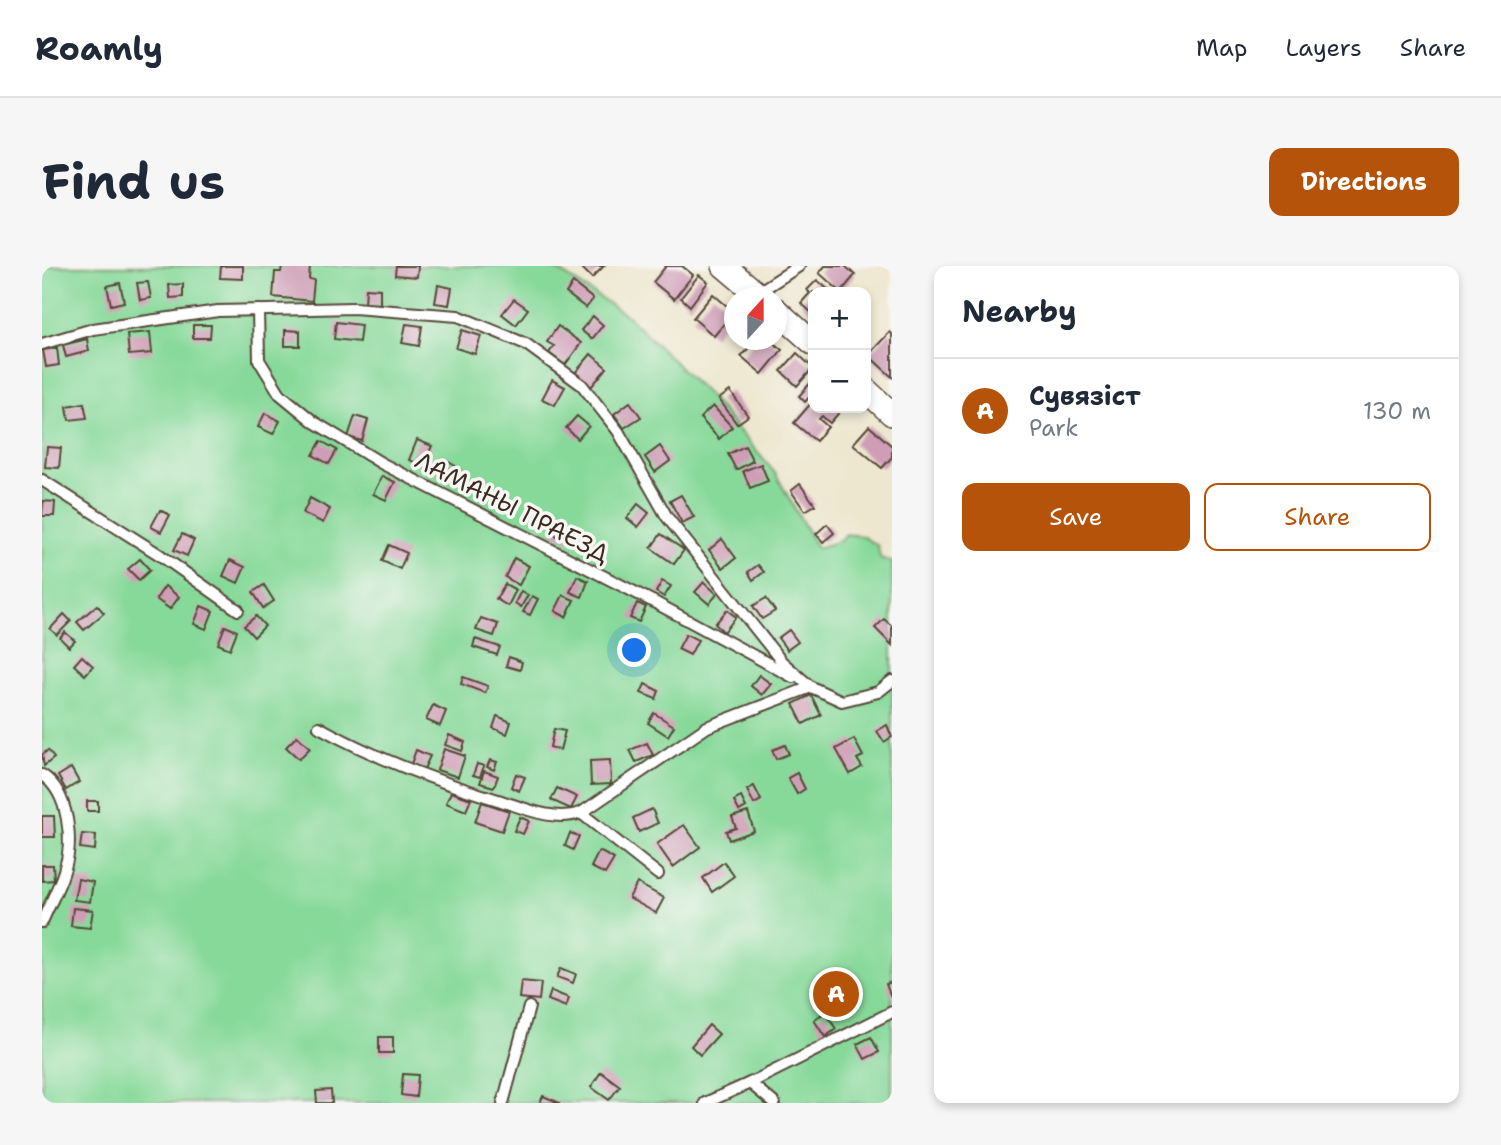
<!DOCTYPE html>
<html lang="en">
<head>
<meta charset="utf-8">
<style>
	body { margin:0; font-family:"Shantell Sans",sans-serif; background:#f6f6f7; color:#1f2937 }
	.controls { position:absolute; right:21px; top:21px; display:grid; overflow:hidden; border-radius:14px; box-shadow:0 4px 10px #0003 }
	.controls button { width:63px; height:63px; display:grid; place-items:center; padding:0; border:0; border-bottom:2px solid #e0e1e3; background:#fff; color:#1f2937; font:35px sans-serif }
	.compass { position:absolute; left:682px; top:21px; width:63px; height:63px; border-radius:50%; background:#fff; box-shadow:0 4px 10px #0003; rotate:21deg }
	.you { position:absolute; left:593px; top:385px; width:24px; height:24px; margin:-18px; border:5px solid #fff; border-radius:50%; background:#1a73e8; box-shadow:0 0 0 10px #1a73e833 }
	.badge { display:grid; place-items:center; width:46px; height:46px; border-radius:50%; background:#b45309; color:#fff; font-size:23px; font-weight:700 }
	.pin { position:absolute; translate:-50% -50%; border:4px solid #fff; box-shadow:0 2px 7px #0006 }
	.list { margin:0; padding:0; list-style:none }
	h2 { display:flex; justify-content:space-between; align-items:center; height:91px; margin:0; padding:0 28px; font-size:30px }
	h2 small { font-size:23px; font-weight:400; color:#747a83 }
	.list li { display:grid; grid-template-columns:46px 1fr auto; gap:21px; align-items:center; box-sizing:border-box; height:105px; padding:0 28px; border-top:2px solid #e0e1e3 }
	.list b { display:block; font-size:26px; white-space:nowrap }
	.list p { margin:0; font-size:23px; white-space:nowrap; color:#747a83 }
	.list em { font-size:23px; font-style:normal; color:#747a83 }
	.actions { display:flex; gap:14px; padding:21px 28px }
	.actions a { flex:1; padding:16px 0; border:2px solid #b45309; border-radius:14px; text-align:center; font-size:24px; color:#b45309 }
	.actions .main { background:#b45309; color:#fff }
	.map { position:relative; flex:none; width:850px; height:837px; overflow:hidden; border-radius:14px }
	header { display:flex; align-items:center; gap:42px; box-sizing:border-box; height:98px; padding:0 35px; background:#fff; border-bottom:2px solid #e0e1e3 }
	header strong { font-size:33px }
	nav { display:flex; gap:38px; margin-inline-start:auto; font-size:24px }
	.intro { display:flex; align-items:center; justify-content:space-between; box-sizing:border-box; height:168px; padding:0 42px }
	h1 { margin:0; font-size:49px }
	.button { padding:18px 32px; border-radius:14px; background:#b45309; color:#fff; font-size:24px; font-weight:700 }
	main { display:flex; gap:42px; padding:0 42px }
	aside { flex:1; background:#fff; border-radius:14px; box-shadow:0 4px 10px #0003 }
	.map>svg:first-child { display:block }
	.green { fill:#87d99a; stroke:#61825c; stroke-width:2 }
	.building { fill:#cf9eb6 }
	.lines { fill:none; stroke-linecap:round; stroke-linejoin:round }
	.service-casing { stroke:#564639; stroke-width:14 }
	.minor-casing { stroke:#564639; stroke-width:26 }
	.service { stroke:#fff; stroke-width:10 }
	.minor { stroke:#fff; stroke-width:23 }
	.labels { text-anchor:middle; stroke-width:7; stroke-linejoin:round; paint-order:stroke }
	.street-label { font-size:24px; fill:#3b2a1e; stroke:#f6f6f2 }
</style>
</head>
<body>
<header>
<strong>Roamly</strong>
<nav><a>Map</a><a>Layers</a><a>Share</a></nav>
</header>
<div class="intro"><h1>Find us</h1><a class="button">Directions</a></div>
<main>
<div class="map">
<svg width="850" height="837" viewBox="0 0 850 837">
	<rect width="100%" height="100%" fill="#f6f6f2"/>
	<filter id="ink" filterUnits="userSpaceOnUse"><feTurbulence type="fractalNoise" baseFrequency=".0143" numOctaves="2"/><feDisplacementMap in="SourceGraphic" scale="14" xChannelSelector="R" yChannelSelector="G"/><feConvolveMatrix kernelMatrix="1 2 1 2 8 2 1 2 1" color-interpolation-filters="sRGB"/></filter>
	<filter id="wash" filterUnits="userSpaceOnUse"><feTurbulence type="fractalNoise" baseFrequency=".00686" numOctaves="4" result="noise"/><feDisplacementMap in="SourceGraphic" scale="28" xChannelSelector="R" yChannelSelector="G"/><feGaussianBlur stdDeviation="1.57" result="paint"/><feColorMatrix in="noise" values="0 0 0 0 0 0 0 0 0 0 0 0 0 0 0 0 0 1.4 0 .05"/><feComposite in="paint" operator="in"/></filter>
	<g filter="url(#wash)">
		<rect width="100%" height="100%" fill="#eee7cf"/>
		<!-- green -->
		<path class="green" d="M0 0H501L517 5 587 51 671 134 733 207 775 282 798 275 804 268 820 270 836 280 838 292 850 296V837H0Z"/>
		<g id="blocks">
			<!-- building -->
			<g class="building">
				<path d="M179 0H201V13L178 12Z"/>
				<path d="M240 0H268L267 13 272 14 270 35 231 31 233 6H239Z"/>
				<path d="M354 0H376L375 11 353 9Z"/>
				<path d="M538 0H562L550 12Z"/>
				<path d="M624 0H640L651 9 632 33 611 16Z"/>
				<path d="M783 0H803L813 9 799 26 777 7Z"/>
				<path d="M657 9 666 16 648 40 639 32Z"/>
				<path d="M775 14 789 26H771V48L759 37 768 27 765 24Z"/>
				<path d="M106 16 109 32 98 34 95 17Z"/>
				<path d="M78 17 82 36 69 39 65 20Z"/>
				<path d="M531 17 551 33 544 42 524 27Z"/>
				<path d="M141 18V31L128 32 127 19Z"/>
				<path d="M396 19 410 22 407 39 393 37Z"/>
				<path d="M324 22 338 23V39L323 38Z"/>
				<path d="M671 28 692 46 672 70 651 52Z"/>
				<path d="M472 33 486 43 474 59 460 48Z"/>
				<path d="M551 50 561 59 550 73 539 64Z"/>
				<path d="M294 56 319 59 317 76 292 73Z"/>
				<path d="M364 58 380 60 377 80 360 77Z"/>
				<path d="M151 59H169L168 72H151Z"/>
				<path d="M516 60 539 77 523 99 507 87 512 80 505 76Z"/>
				<path d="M243 64 258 65V80H243Z"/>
				<path d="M420 64 439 70 433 88 414 82Z"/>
				<path d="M108 66 110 87 87 89 85 68Z"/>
				<path d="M848 66 850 68V111L826 89Z"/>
				<path d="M45 73 47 85 24 91 21 79Z"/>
				<path d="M714 74H728L740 84 720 108 699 90Z"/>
				<path d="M15 82 17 99 4 101 1 84Z"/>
				<path d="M755 87 771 102 755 120 739 105Z"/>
				<path d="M549 88 565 102 549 121 533 107Z"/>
				<path d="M510 114 523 121 513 139 500 133Z"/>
				<path d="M771 114V127L763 136 757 130Z"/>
				<path d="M688 125 706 150 695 158 677 133Z"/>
				<path d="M771 135V142H801L788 157 780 150 777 153 786 161 774 175 752 157Z"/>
				<path d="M588 136 599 151 582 162 572 148Z"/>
				<path d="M42 137 45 152 27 154 25 140Z"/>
				<path d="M671 140 690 161 677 173 658 152Z"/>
				<path d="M223 147 238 155 231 168 216 161Z"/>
				<path d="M313 150 326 154 320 175 306 171Z"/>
				<path d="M535 150 547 160 536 173 524 162Z"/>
				<path d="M827 160 850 180V191L840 202 811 178Z"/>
				<path d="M375 174 390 180 381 200 367 194Z"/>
				<path d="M279 175 295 184 287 198 271 189Z"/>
				<path d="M618 180 628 195 613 206 603 191Z"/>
				<path d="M703 180 711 195 694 204 686 188Z"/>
				<path d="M5 181 19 182 17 202 3 201Z"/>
				<path d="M403 194 419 203 412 215 396 207Z"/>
				<path d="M719 198 726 215 708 222 701 205Z"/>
				<path d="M340 210 353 216 344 234 331 228Z"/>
				<path d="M758 218 773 239 763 245 749 225Z"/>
				<path d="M639 229 652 251 640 257 628 235Z"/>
				<path d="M268 232 288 243 281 257 261 247Z"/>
				<path d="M1 235 13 236 12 250H0Z"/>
				<path d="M596 238 607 247 596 261 585 252Z"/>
				<path d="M118 244 128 249 119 266 109 261Z"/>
				<path d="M515 254 534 262 528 275 510 268Z"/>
				<path d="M785 258 792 267 781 276 774 268Z"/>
				<path d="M140 268 152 274 145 290 132 284Z"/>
				<path d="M619 268 642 284 632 298 609 282Z"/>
				<path d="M680 273 694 292 681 302 667 284Z"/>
				<path d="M347 279 365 287 358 303 340 295Z"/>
				<path d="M472 292 487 300 477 319 463 311Z"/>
				<path d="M98 293 108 304 97 314 86 303Z"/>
				<path d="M188 294 203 301 196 317 181 310Z"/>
				<path d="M716 299 722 306 711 314 706 306Z"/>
				<path d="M535 310 546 315 540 331 528 326Z"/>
				<path d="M620 315 629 320 622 331 614 326Z"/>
				<path d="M662 316 675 328 667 338 653 326Z"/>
				<path d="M463 318 474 324 466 340 454 333Z"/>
				<path d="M222 319 232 335 221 342 211 326Z"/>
				<path d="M123 320 137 331 128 343 114 333Z"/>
				<path d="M479 325 486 329 479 341 473 337Z"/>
				<path d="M521 329 532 334 524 351 513 345Z"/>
				<path d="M490 330 496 333 488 349 481 346Z"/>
				<path d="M724 332 733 345 720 353 711 340Z"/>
				<path d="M595 337 604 341 597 356 588 352Z"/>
				<path d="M55 339 62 347 42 364 35 356Z"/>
				<path d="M159 340 171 345 164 363 152 358Z"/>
				<path d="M685 344 694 351 682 366 673 358Z"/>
				<path d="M22 348 29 355 15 369 8 363Z"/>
				<path d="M214 350 223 360 212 371 202 360Z"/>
				<path d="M439 352 456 358 452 370 434 364Z"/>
				<path d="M842 353 850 360V379L833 362Z"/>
				<path d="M183 360 195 365 188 383 176 378Z"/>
				<path d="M747 364 756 376 745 384 736 372Z"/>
				<path d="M23 366 33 375 27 381 18 372Z"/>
				<path d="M644 368 656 374 648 389 636 383Z"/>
				<path d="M433 373 458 381 455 389 431 381Z"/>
				<path d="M40 390 51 400 43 409 32 399Z"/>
				<path d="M467 391 480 396 478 404 464 400Z"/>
				<path d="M717 409 729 418 720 429 709 420Z"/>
				<path d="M421 411 446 420 443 427 419 418Z"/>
				<path d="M603 418 617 425 614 433 599 427Z"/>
				<path d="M769 429 779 449 761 458 751 438Z"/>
				<path d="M391 439 404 445 398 460 384 454Z"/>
				<path d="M612 447 632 460 626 470 606 457Z"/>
				<path d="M455 450 469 456 465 468 451 462Z"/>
				<path d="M845 459 850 471 842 476 835 465Z"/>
				<path d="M512 463 523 465 518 484 508 481Z"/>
				<path d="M407 469 423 476 420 485 403 479Z"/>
				<path d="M255 470 268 482 257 493 244 481Z"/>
				<path d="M812 473 821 490 815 493 820 501 808 508 794 483Z"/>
				<path d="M605 477 611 489 594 496 588 484Z"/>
				<path d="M743 479 747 488 734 493 730 484Z"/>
				<path d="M402 483 423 490 416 511 395 504Z"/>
				<path d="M6 484 12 492 2 500 0 489Z"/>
				<path d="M374 484 388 490 382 503 369 498Z"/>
				<path d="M448 494 455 496 452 504 445 501Z"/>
				<path d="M568 494 569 518 549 519 548 495Z"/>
				<path d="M435 498 442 500 438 511 431 509Z"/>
				<path d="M29 502 37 516 24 524 16 510Z"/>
				<path d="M442 505 456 510 452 521 438 517Z"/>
				<path d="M755 507 763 523 755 528 746 512Z"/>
				<path d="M474 508 483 511 477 525 469 521Z"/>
				<path d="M712 520 719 534 712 538 705 524Z"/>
				<path d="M515 522 535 531 529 543 509 534Z"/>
				<path d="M409 526 429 533 424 545 404 537Z"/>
				<path d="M699 531 704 541 697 545 692 535Z"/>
				<rect x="45" y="535" width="11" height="10"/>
				<path d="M440 536 467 545 460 565 433 556Z"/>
				<path d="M610 543 616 557 597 566 591 552Z"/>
				<path d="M706 546 712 565 687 574 684 565 694 562 690 551Z"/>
				<path d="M0 550H12L13 571H0Z"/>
				<path d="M478 551 487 555 481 568 472 565Z"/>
				<path d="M642 559 658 581 631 601 615 578Z"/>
				<path d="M528 567 537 570 531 584 523 580Z"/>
				<path d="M40 568 54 569 53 584 38 582Z"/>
				<path d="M557 585 572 593 563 608 549 601Z"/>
				<path d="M682 596 692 610 670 626 661 612Z"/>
				<path d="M0 599H11L12 614 0 615Z"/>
				<path d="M36 613 51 616 48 636 32 634Z"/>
				<path d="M595 617 622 632 614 647 587 632Z"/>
				<path d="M31 642 51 644 48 662 29 660Z"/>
				<path d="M519 702 534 708 531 717 515 711Z"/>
				<path d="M479 715 499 717 497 734 477 732Z"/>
				<path d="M850 716V734L844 718Z"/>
				<path d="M509 725 527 732 524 741 506 734Z"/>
				<path d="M783 746 794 763 783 771 772 754Z"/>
				<path d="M667 759 677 768 658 789 649 780Z"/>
				<rect x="337" y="771" width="14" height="16"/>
				<path d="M829 771 837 786 823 793 815 778Z"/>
				<path d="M559 806 578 820 567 834 549 821Z"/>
				<path d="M361 808 376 809 374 831 359 829Z"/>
				<path d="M289 824 290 837H275L274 825Z"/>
				<path d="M501 830 518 837H498Z"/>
			</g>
		</g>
	</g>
	<g filter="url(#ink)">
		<use href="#blocks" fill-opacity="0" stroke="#564639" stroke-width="2"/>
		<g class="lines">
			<!-- service casing -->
			<g class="service-casing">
				<g id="service">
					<path d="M715 27 757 0"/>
					<path d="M216 44 217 94 238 128 272 156 339 197 612 336 751 411"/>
					<path d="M0 78 51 63 176 45 312 42 416 50 484 78 540 119 576 165 625 251 740 396 769 421 800 435 836 426 850 415"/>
					<path d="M0 214 118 289 196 344"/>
					<path d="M277 461C334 493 394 515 456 534 482 542 511 556 539 547L665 461 769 421"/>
					<path d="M0 509C27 526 32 576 22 605 17 622 7 639 0 656"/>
					<path d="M539 547 616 608"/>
					<path d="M708 817 850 746"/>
					<path d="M461 837 487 741"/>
					<path d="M663 837 708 817 732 837"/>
				</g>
			</g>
			<!-- minor casing -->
			<g class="minor-casing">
				<g id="minor">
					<path d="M682 0 720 32"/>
					<path d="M734 44 771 77"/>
					<path d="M824 124 850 148"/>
				</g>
			</g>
			<!-- service -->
			<use href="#service" class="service"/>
			<!-- minor -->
			<use href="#minor" class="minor"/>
		</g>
	</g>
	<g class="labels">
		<!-- street labels -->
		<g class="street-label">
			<text transform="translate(470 241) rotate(27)" y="8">ЛАМАНЫ ПРАЕЗД</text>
		</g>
	</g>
</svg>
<div class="controls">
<button>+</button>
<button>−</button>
</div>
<svg class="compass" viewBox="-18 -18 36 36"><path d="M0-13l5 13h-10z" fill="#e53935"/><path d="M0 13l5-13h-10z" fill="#747a83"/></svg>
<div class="you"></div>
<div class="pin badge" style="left:794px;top:728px">A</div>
</div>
<aside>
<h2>Nearby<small></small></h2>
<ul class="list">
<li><span class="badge">A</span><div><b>Сувязіст</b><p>Park</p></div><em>130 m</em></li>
</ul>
<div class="actions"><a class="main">Save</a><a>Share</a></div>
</aside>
</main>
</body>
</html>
